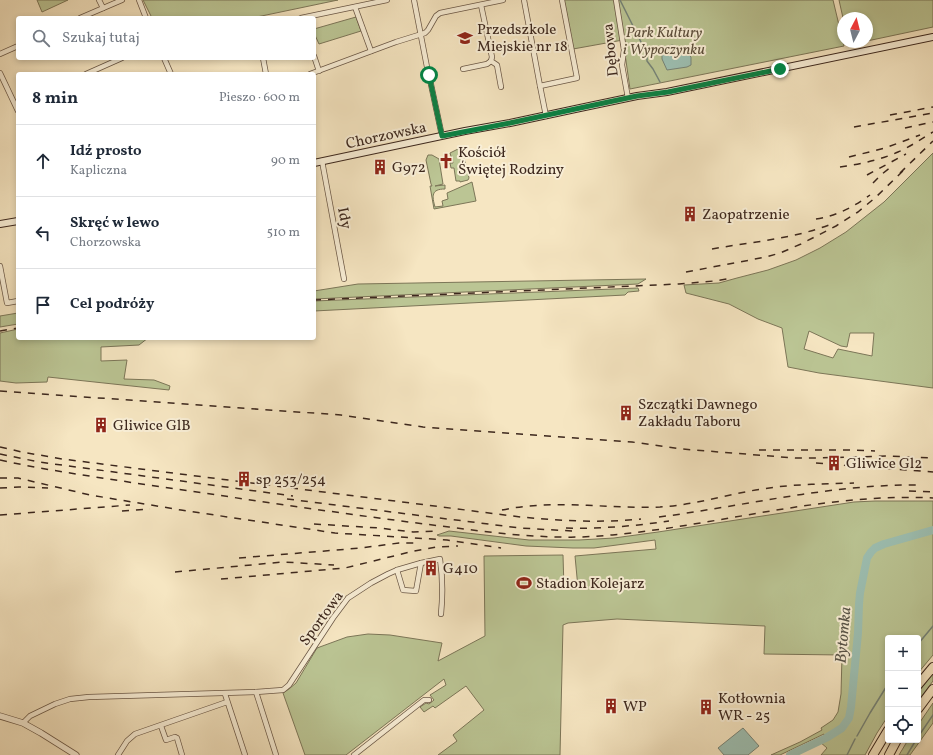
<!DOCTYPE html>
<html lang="pl">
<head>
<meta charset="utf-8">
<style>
	body { margin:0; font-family:Vollkorn,serif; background:#f2f2f3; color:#1f2937 }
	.controls { position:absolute; right:12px; bottom:12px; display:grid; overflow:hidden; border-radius:4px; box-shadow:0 2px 6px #0003 }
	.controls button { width:36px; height:36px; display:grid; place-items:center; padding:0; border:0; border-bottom:1px solid #e0e1e3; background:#fff; color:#1f2937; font:20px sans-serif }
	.compass { position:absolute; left:837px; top:12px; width:36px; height:36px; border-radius:50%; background:#fff; box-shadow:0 2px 6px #0003; rotate:7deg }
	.stop { position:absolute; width:12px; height:12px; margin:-9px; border:3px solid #0b8043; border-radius:50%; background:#fff }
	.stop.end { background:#0b8043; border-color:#fff; box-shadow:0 1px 4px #0008 }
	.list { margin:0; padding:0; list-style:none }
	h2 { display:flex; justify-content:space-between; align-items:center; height:52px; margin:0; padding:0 16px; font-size:17px }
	h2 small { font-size:13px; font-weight:400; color:#747a83 }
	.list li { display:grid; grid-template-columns:26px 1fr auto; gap:12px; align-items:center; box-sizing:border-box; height:72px; padding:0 16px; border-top:1px solid #e0e1e3 }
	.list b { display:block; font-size:15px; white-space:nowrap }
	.list p { margin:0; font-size:13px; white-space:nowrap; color:#747a83 }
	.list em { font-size:13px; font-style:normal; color:#747a83 }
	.icon { flex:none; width:22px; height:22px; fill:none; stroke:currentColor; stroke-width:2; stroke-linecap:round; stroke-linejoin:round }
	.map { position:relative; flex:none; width:933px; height:755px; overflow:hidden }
	.search { position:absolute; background:#fff; box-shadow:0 2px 6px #0003; left:16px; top:16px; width:300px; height:44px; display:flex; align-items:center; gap:10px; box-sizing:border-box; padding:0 14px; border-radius:4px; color:#747a83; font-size:15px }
	.panel { position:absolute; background:#fff; box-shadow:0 2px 6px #0003; left:16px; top:72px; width:300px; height:268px; border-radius:4px }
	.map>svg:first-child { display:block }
	.green { fill:#bbc594; stroke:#7c7658; fill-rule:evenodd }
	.water { fill:#9dc0b3; stroke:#768377 }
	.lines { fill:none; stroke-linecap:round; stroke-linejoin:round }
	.stream { stroke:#768377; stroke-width:1.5 }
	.river { stroke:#9dc0b3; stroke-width:8 }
	.minor-casing { stroke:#6a5746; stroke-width:6 }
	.tertiary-casing { stroke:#6a5746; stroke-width:7 }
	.secondary-casing { stroke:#3c271d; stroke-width:8 }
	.motorway-casing { stroke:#3c271d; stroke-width:10 }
	.minor { stroke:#f9efd7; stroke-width:4.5 }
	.tertiary { stroke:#f9efd7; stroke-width:5.5 }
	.secondary { stroke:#f9efd7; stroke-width:6 }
	.motorway { stroke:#f6e6c2; stroke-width:8 }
	.rail { stroke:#3c271d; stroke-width:1.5; stroke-dasharray:7 7; stroke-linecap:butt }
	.route { stroke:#0b8043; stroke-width:5 }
	.labels { text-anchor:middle; stroke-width:4; stroke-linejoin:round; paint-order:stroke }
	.poi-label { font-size:15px; fill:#3c271d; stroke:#f9efd7; text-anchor:start }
	.park-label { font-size:15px; font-style:italic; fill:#5c4e3b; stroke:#f9efd7 }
	.street-label { font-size:15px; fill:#3c271d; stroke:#f9efd7 }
	.water-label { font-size:16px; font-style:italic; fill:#59554a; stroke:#f9efd7 }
</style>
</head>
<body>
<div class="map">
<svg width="933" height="755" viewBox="0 0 933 755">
	<rect width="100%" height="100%" fill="#f6e6c2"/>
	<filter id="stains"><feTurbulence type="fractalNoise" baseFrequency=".005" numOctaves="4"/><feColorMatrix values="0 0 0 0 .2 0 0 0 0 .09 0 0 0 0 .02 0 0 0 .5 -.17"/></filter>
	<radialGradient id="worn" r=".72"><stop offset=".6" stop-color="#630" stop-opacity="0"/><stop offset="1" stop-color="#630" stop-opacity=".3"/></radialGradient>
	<!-- green -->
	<g class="green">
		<path d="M37 0H68L42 12Z"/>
		<path d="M143 0H338L252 18H152Z"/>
		<path d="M564 0H833L844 46 630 89 623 40 573 49Z"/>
		<path d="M839 0H933V27L867 41V18H843Z"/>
		<path d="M356 17 361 31 319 44 314 33V29Z"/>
		<path d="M460 148 462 149 463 153 469 178 468 180 460 182V181H456L454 168H451L450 163H453L450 153Z"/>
		<path d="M933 153V388L819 373 788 367 782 328 758 319 729 304 686 293 684 285 719 283 737 278 768 270 796 260 820 248 846 232 884 202ZM809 331 841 346 847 347 850 333H874L872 356 838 349 833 358 804 349Z"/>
		<path d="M428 155H432L439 159 443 184 435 186 445 185V189C431 189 432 196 435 207L443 206 442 201 448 199 447 193 472 182 476 201 434 209 430 186H432L431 184 426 160Z"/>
		<path d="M646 279 638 284 314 299V291L358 284Z"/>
		<path d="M638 288 639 291 628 292 625 295 314 311V301Z"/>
		<path d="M18 313V324L0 327V316Z"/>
		<path d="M18 329V338H148L139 345 101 347V361L127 360 124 379 154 380 170 386 169 390 48 377 47 382 16 383 0 381V333Z"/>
		<path d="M875 501H933V655L918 673V638H888V716L877 733 865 755H821L827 748 820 742 827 740 824 734 780 755H771L800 742 822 730 821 728 833 720 838 712 841 694 842 655 764 654 765 626 617 619 568 623 563 625 560 755H438L457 741 453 735 484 710 466 686 435 708 433 706 424 712 420 707 426 703 429 704 434 700 430 695 446 685 444 679 346 755H305L283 693 289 689 296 683 317 648 347 637 368 634 390 635 442 643 438 661 485 636 484 556 563 555 564 589 578 588 575 556 656 549 655 540 594 548H573L526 546 451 536H439L437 535 449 531 529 540H579L614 538 658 532 854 502Z"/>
		<path d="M933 673V681L918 701V692Z"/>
		<path d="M933 703V723L910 755H899L908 740H918V725Z"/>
	</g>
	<!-- water -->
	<g class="water">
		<path d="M672 45 682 48 691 57V65L687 67 667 70 662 59V49Z"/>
		<path d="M743 728 759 746 748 755H724L718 748Z"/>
	</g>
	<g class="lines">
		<!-- stream -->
		<g class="stream">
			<path d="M620 0 647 54V61L653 69 660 82"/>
			<path d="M918 644 933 626"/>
			<path d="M857 736 870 713 888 684"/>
			<path d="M918 737 933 715"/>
			<path d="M847 755 855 739"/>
			<path d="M907 755 916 740"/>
		</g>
		<!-- river -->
		<path class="river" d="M790 755 826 738 842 728 849 718 851 707 856 654 858 633 859 604 860 593 867 558 871 552 875 548 884 544 933 530"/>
		<!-- minor casing -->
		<g class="minor-casing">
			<g id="minor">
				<path d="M99 0 103 8"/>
				<path d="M139 0 146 18"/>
				<path d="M414 0 427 67"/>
				<path d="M524 0 540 86 546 116"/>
				<path d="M616 0 624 50 622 65 628 98"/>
				<path d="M481 5 492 57 491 61 497 65 501 87"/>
				<path d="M355 7 371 51"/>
				<path d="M80 18 122 0"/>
				<path d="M301 18 387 0"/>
				<path d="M0 54 18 46"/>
				<path d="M314 56 319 71"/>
				<path d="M164 58 171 74"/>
				<path d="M263 58 266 74"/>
				<path d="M463 69 487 64 491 61"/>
				<path d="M0 73 18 111"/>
				<path d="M86 74 122 58"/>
				<path d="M310 74 396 42 425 33 428 30 436 16 440 13 503 0"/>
				<path d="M429 75 442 136"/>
				<path d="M540 86 577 78 562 0"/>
				<path d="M322 161 344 279"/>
				<path d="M0 266 7 303 18 301"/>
				<path d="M397 570 403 590 416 591 421 563"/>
				<path d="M256 692 276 755"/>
				<path d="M225 694 245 755"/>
				<path d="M23 723 30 716 55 704 70 699 89 697 256 692 283 690 289 685 333 618 348 598 371 583 388 574 397 570 421 563 440 559C443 579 443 594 441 614"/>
				<path d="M161 726 166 740 175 737 177 738 182 755"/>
				<path d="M118 755 127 741 135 734 227 702"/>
				<path d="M354 755 424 700H429"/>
			</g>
		</g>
		<!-- tertiary casing -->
		<g class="tertiary-casing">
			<path id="tertiary" d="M0 716 23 723 41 733 76 755"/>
		</g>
		<!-- secondary casing -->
		<g class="secondary-casing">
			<g id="secondary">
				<path d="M314 163 465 131 510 123 580 108 637 96 667 92 933 37"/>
				<path d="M0 224 18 221"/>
			</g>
		</g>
		<!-- motorway casing -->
		<g class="motorway-casing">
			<g id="motorway">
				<path d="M918 685 933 667"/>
				<path d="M918 709 933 689"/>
				<path d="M873 755 888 730"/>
				<path d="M889 755 897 740"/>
			</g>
		</g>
		<!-- minor -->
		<use href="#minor" class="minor"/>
		<!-- tertiary -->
		<use href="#tertiary" class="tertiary"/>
		<!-- secondary -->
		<use href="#secondary" class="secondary"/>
		<!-- motorway -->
		<use href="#motorway" class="motorway"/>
		<!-- rail -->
		<g class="rail">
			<path d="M890 115 933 107"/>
			<path d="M854 127 933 113"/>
			<path d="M905 128 933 122"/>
			<path d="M849 157 885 148 920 135"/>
			<path d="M840 167C860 164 880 160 898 152 910 147 921 139 933 132"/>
			<path d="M900 173 933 141"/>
			<path d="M867 175 906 154"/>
			<path d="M873 183 882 174 891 167"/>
			<path d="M816 219C837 216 853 207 870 195"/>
			<path d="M712 249C751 242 792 239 829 225"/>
			<path d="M686 272 766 257 780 253 801 244 836 226 858 212 876 197 905 169"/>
			<path d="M314 300 679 284 714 281 727 279"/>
			<path d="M0 331 18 328"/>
			<path d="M0 391 341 415 423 427 632 442 682 449 795 458H816L888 456 933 458"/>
			<path d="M0 447 22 452 62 459 521 517C561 521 601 523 641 519"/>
			<path d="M759 450H850L875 451"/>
			<path d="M0 454 39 462 84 468 293 496"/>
			<path d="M0 460C45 470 90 476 135 483 190 491 244 499 299 507 349 514 399 521 449 527 493 533 537 538 581 537 699 532 814 492 933 498"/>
			<path d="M816 463 933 472"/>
			<path d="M0 478H18L90 495 181 510 335 533 447 540 501 548"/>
			<path d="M0 488 19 487 48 488"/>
			<path d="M909 491 933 492"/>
			<path d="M287 499 520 528 572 531"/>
			<path d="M502 510C554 499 608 509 660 507 695 505 728 494 762 489 793 484 823 484 854 483"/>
			<path d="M122 511 150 509"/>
			<path d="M0 515 130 505"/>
			<path d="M659 517C745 506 831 484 919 485"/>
			<path d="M314 524 379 528 413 532 436 531"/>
			<path d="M566 528C600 529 635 526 669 521"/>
			<path d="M239 558 361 548 399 543H417"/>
			<path d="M175 572 283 562 334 565"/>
			<path d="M221 579 345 568 414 551 436 547 458 546"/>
		</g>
	</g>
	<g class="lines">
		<!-- route -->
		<path class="route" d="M429 75 442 136 510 123 580 108 637 96 668 92 780 69"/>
	</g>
	<!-- icons -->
	<defs>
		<g id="school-bare" transform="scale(1.2)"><path d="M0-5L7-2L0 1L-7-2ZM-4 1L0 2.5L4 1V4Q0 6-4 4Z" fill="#8f2418" stroke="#f9efd7" stroke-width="2.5" paint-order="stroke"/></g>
		<g id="church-bare" transform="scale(1.2)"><path d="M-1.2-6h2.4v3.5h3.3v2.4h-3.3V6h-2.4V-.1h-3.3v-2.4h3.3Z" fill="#8f2418" stroke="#f9efd7" stroke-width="2.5" paint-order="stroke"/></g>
		<g id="building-bare" transform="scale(1.2)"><path d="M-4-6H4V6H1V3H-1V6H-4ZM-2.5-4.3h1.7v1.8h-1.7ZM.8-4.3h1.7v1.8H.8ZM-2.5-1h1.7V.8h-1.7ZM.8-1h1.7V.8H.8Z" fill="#8f2418" stroke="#f9efd7" stroke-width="2.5" paint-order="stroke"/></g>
		<g id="stadium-bare" transform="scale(1.2)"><path d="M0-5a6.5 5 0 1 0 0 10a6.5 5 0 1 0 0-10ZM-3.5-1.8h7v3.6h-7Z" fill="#8f2418" stroke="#f9efd7" stroke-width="2.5" paint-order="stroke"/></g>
	</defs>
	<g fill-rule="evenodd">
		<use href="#school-bare" x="465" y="38"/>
		<use href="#church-bare" x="446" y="161"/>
		<use href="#building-bare" x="380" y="167"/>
		<use href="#building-bare" x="690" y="214"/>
		<use href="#building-bare" x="626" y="413"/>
		<use href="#building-bare" x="101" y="425"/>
		<use href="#building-bare" x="834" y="463"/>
		<use href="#building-bare" x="244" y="479"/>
		<use href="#building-bare" x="431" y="568"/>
		<use href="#stadium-bare" x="524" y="583"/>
		<use href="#building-bare" x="611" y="706"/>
		<use href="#building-bare" x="706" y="707"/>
	</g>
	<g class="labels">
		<!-- poi labels -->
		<g class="poi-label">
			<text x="477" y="34">Przedszkole<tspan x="477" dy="17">Miejskie nr 18</tspan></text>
			<text x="458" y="157">Kościół<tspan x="458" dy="17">Świętej Rodziny</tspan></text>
			<text x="392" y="172">G972</text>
			<text x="702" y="219">Zaopatrzenie</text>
			<text x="638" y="409">Szczątki Dawnego<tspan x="638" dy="17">Zakładu Taboru</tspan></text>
			<text x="113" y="430">Gliwice GlB</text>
			<text x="846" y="468">Gliwice Gl2</text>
			<text x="256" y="484">sp 253/254</text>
			<text x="443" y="573">G410</text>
			<text x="536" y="588">Stadion Kolejarz</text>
			<text x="718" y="703">Kotłownia<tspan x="718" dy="17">WR - 25</tspan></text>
			<text x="623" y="711">WP</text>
		</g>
		<!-- park labels -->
		<g class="park-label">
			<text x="664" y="37">Park Kultury<tspan x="664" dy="17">i Wypoczynku</tspan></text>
		</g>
		<!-- street labels -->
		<g class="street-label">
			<text transform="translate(610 50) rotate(-96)" y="5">Dębowa</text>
			<text transform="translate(386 135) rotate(-12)" y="5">Chorzowska</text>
			<text transform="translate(345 218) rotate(79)" y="5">Idy</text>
			<text transform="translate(321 618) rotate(-54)" y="5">Sportowa</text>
		</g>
		<!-- water labels -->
		<g class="water-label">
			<text transform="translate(842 635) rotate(-85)" y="6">Bytomka</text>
		</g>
	</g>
	<rect width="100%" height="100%" filter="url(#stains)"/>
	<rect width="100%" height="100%" fill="url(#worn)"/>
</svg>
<div class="controls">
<button>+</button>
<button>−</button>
<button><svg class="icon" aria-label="locate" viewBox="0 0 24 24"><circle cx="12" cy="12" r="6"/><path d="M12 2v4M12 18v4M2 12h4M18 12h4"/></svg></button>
</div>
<svg class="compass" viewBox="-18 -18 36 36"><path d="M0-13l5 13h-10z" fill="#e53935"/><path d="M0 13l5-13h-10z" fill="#747a83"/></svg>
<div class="stop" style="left:429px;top:75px"></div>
<div class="stop end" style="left:780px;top:69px"></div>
<div class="search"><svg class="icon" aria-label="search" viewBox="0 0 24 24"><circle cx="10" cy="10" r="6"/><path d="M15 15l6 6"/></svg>Szukaj tutaj</div>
<section class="panel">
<h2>8 min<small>Pieszo · 600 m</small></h2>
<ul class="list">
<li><svg class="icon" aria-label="ahead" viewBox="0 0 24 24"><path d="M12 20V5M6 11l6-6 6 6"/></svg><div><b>Idź prosto</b><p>Kapliczna</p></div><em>90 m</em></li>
<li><svg class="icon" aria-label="left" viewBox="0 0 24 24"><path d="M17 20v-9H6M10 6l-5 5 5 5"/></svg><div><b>Skręć w lewo</b><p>Chorzowska</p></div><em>510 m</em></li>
<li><svg class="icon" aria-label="arrive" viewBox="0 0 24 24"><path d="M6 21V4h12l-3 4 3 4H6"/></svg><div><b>Cel podróży</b></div></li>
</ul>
</section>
</div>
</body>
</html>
